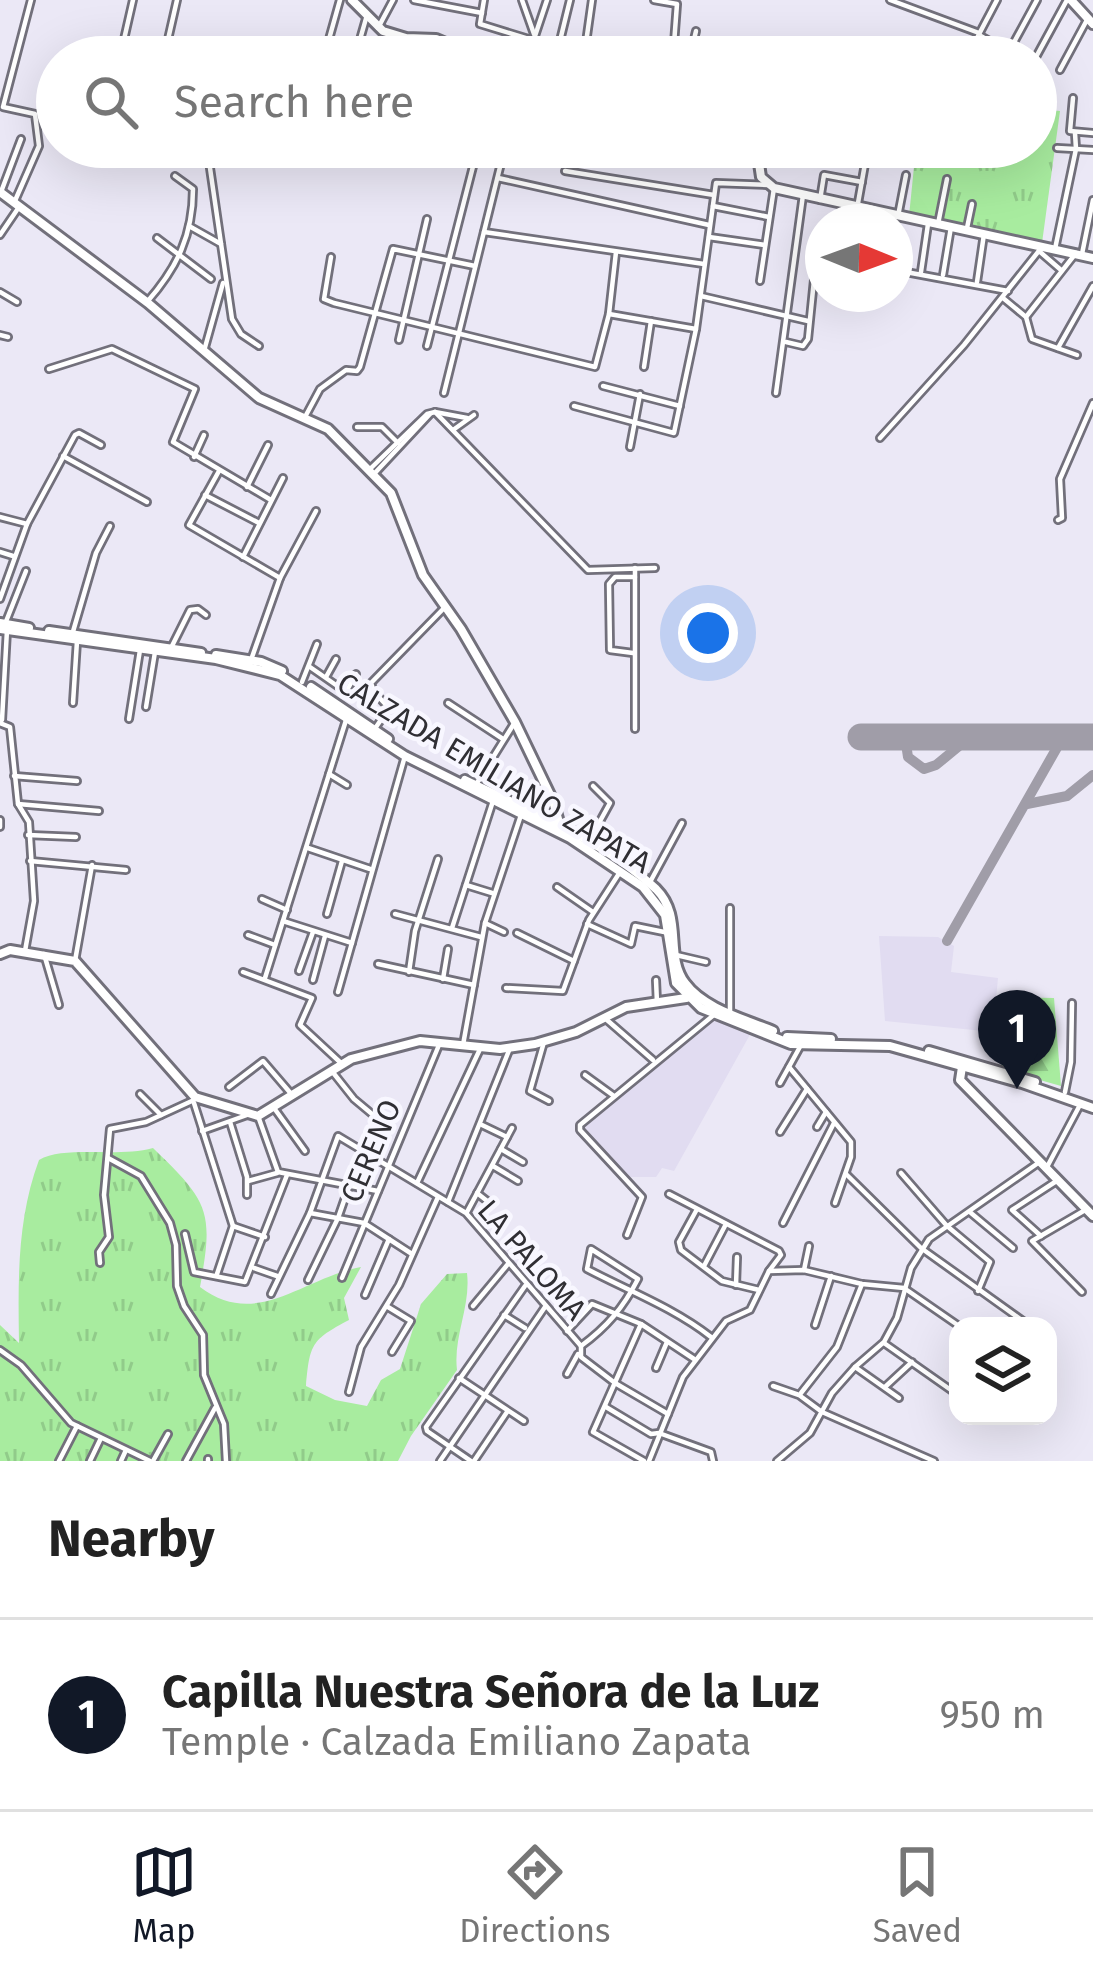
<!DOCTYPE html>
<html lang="en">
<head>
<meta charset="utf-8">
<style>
	body { margin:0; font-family:"Fira Sans",sans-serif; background:#f2f2f2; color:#222 }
	.controls { position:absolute; right:36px; bottom:36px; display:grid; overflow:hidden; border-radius:24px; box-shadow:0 12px 48px #0002 }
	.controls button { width:108px; height:108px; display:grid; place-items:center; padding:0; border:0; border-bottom:3px solid #e0e0e0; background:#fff; color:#222; font:60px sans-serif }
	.compass { position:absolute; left:805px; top:204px; width:108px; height:108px; border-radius:50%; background:#fff; box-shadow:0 12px 48px #0002; rotate:91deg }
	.you { position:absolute; left:708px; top:633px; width:42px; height:42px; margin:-30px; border:9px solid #fff; border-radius:50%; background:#1a73e8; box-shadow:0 0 0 18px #1a73e833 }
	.badge { display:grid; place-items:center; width:78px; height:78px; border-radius:50%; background:#111827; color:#fff; font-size:39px; font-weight:700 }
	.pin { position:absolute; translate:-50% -99px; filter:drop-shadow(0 3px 6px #0008) }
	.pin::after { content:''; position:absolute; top:63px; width:42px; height:36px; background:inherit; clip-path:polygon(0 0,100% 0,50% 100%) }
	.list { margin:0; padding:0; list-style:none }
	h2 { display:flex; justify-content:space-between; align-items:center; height:156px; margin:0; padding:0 48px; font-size:51px }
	h2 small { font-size:39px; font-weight:400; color:#767676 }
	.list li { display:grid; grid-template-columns:78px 1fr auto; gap:36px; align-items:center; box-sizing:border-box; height:192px; padding:0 48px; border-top:3px solid #e0e0e0 }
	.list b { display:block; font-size:45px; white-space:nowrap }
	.list p { margin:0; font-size:39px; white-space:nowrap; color:#767676 }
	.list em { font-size:39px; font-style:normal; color:#767676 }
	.icon { flex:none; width:66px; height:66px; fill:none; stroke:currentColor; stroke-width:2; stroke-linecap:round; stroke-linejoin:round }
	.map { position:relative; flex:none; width:1093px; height:1461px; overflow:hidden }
	.search { position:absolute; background:#fff; box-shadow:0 12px 48px #0002; left:36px; right:36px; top:36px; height:132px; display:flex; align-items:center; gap:30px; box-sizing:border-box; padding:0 42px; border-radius:66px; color:#767676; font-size:45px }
	.sheet { height:348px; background:#fff }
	nav { display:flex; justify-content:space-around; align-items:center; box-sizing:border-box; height:168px; border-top:3px solid #e0e0e0; background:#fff; font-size:33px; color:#767676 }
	nav a { display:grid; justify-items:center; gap:6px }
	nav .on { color:#111827 }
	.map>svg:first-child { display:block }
	.built { fill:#e1dcf1 }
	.grass { fill:url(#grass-tufts) }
	.forest { fill:url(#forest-firs) }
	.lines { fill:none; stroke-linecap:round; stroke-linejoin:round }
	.taxiway { stroke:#a09da8; stroke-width:10 }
	.runway { stroke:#a09da8; stroke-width:27 }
	.street-casing { stroke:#72707b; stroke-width:10 }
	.secondary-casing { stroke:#72707b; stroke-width:14 }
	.street { stroke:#fff; stroke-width:4.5 }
	.secondary { stroke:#fff; stroke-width:8 }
	.labels { text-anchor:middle; stroke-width:9; stroke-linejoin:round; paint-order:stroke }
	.street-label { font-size:30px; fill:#302f34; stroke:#f8f7ff }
</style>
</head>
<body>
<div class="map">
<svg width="1093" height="1461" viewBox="0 0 1093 1461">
	<defs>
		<pattern id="grass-tufts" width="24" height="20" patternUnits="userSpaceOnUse" patternTransform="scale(3)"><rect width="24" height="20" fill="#a8ec9f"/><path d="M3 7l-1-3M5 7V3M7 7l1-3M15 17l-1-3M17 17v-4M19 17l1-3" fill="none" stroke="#91cb8a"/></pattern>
		<pattern id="forest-firs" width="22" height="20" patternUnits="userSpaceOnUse" patternTransform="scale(3)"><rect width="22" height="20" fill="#a8ec9f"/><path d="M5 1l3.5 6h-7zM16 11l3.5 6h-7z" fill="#91cb8a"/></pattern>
	</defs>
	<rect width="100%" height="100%" fill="#ebe8f6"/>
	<!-- built -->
	<g class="built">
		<path d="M879 936 938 937 954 946 951 972 998 978 993 1032 885 1021Z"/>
		<path d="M716 1016 752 1031 674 1171 662 1168 656 1177H627L582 1125Z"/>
	</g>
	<!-- grass -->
	<g class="grass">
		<path d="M1036 109 1060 111 1042 243 909 216 916 147H1036Z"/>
		<path d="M153 1148C209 1202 214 1211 200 1287 257 1330 302 1278 361 1267L344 1298 349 1320C311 1340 310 1344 306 1386L335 1400 367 1406 381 1380 400 1369 421 1304 447 1274 467 1273C471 1306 453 1337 457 1370L411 1436 398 1461H0V1325L19 1343C18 1280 17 1219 39 1160 65 1145 118 1158 153 1148Z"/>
	</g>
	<!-- forest -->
	<path class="forest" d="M1010 997 1054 998 1061 1086 1001 1069Z"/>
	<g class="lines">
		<!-- taxiway -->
		<g class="taxiway">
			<path d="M905 737 908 757 924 769 936 765 970 737"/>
			<path d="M1027 804 1067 796 1093 775"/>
			<path d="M947 941 1063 737"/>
		</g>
		<!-- runway -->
		<path class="runway" d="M861 737H1093"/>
		<!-- street casing -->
		<g class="street-casing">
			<g id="street">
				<path d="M414 0 482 13"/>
				<path d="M484 0 480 24 558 48"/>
				<path d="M522 0 534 34"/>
				<path d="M654 0 677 4 673 57"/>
				<path d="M890 0 979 33"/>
				<path d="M378 28 393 0"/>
				<path d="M979 35 1009 52"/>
				<path d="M676 43 693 44 696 31"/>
				<path d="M123 44 164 52"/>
				<path d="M120 57 133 0"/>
				<path d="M164 57 177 0"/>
				<path d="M324 57 340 0"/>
				<path d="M355 57 367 15"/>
				<path d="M528 57 547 0"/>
				<path d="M556 57 570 0"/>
				<path d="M584 57 592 0"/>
				<path d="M724 57V54"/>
				<path d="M967 57 997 0"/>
				<path d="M1006 57 1037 0"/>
				<path d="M1036 57 1067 0"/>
				<path d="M1060 70 1088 18"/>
				<path d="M1073 98 1070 131 1093 133"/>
				<path d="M216 147 210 168 232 319 241 334 259 346"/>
				<path d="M269 147 335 162"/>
				<path d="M559 147 596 152 603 147"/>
				<path d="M839 147 867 152"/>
				<path d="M450 148 503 158"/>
				<path d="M1057 148 1093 150"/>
				<path d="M565 171 714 195"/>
				<path d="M498 178 709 225"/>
				<path d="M1 192 21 139"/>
				<path d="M820 200 824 175 862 182"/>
				<path d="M14 203 39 146 35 114 3 107 31 0"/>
				<path d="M858 203 868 147"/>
				<path d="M713 206 769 217"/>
				<path d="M898 216 906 175"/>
				<path d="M938 224 947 179"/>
				<path d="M189 226 221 244"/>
				<path d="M967 228 972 204"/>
				<path d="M484 232 704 264"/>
				<path d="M0 235 19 207"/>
				<path d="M709 237 765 245"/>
				<path d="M157 238 211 279"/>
				<path d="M895 245 906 247"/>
				<path d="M1055 249 1076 149 1075 133"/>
				<path d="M1039 251 1061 270"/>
				<path d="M1082 254 1093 200"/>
				<path d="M331 257 324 299 334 303 595 367 609 314 616 252"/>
				<path d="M895 270 1008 291"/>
				<path d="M921 272 928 224"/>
				<path d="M943 275 951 227"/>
				<path d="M760 281 774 188"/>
				<path d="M977 282 984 234"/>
				<path d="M0 292 17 302"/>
				<path d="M701 296 808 321"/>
				<path d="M1003 298 1026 317 1032 339 1077 355"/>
				<path d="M147 302C177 268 193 235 193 189L175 176"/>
				<path d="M609 314 696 329"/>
				<path d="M1026 317 1076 253"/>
				<path d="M0 335 8 337"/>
				<path d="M399 340 427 219"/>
				<path d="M786 342 803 346 808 339 815 270"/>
				<path d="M427 346 478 147"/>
				<path d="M1058 348 1093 286"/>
				<path d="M204 351 223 283"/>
				<path d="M644 367 651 321"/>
				<path d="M49 369 112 349 195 389 173 442 271 500"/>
				<path d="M603 386 680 406"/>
				<path d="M444 393 505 147"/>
				<path d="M776 393 803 195"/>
				<path d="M574 406 674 433 696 329 716 183 768 185"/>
				<path d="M435 412 588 570 655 568"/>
				<path d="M305 417 320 389 346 370 357 371 360 367 393 249 475 266"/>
				<path d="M357 427H382L398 443"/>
				<path d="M453 430 474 415"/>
				<path d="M880 438 964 345 1042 247"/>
				<path d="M630 447 640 394"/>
				<path d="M63 456 147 502"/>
				<path d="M194 457 204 435"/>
				<path d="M370 469 427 414 435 412 467 418"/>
				<path d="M219 471 189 525 280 578"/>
				<path d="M374 474 430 414"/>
				<path d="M247 487 268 445"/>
				<path d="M205 495 259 523"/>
				<path d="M0 517 27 524"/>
				<path d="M1058 520 1062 518 1060 479 1093 403"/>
				<path d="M0 552 13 556"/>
				<path d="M243 557 283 478"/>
				<path d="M635 568V729"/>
				<path d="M0 599 27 524 75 435 79 433 101 445"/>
				<path d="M5 624 26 571"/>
				<path d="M72 635 96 553 110 526"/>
				<path d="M171 648 190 610 198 609 206 615"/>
				<path d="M633 653 610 650 609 584 615 577H635"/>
				<path d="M251 660 280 578 316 511"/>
				<path d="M310 667 346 692 356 674"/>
				<path d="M326 677 336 659"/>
				<path d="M302 682 317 644"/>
				<path d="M73 703 77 641"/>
				<path d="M448 703 503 739"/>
				<path d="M146 707 155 652"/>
				<path d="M129 719 140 650"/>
				<path d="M2 720 7 630"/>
				<path d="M0 723 10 727 18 804 29 822 34 901 25 951"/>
				<path d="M374 730 389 708 374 692 371 683 446 606"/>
				<path d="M329 774 347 785"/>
				<path d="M14 776 77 781"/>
				<path d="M477 783 515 722"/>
				<path d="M18 804 99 811"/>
				<path d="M0 820V827"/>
				<path d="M28 835 76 837"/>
				<path d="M588 843 610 803 593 786"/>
				<path d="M308 848 370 869"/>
				<path d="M30 861 126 870"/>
				<path d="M649 884 682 823"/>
				<path d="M466 885 492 893"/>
				<path d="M557 887 593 912"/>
				<path d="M262 899 287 910"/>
				<path d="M327 914 342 861"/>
				<path d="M395 914 481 937"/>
				<path d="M283 921 352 943"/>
				<path d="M485 923 504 932"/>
				<path d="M587 924 631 944 635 926 669 933"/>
				<path d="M452 928 493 801"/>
				<path d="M517 933 574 961"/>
				<path d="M248 935 275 945"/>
				<path d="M44 954 59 1005"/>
				<path d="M676 955 706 962"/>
				<path d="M75 961 92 865"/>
				<path d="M378 964 474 985"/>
				<path d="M299 971 313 932"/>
				<path d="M243 972 312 998 300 1025 342 1064"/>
				<path d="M409 972 415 931 438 859"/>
				<path d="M265 978 347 717"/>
				<path d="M443 979 448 949"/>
				<path d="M313 980 325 936"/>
				<path d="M656 980 657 1003"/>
				<path d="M506 988 563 991 589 920 620 872"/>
				<path d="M338 992 405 756"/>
				<path d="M730 1013V908"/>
				<path d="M607 1020 653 1060"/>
				<path d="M544 1042 530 1091 549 1101"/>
				<path d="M463 1045 485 923 521 815"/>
				<path d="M789 1067 851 1142V1157L835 1203"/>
				<path d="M331 1070 354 1099 378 1119"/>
				<path d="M585 1075 614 1096"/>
				<path d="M780 1083 801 1045"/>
				<path d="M229 1087 263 1061 293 1096"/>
				<path d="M1065 1092 1071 1062 1072 1003"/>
				<path d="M140 1094 161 1115"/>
				<path d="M194 1103 233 1226 217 1274"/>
				<path d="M274 1108 305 1151"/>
				<path d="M258 1116 278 1172 378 1191"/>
				<path d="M230 1122 247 1177V1195"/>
				<path d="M482 1125 507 1137"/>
				<path d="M817 1127 826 1112"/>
				<path d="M202 1131 247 1115"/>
				<path d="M780 1132 807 1089"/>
				<path d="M501 1149 523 1162"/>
				<path d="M108 1158 141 1176 170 1223 176 1245 177 1286 184 1306 203 1335 204 1375 224 1424 226 1461"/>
				<path d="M493 1166 518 1181"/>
				<path d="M1047 1167 1081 1103"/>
				<path d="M901 1173 947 1226 990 1262 978 1291"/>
				<path d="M846 1174 921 1248 1030 1326"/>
				<path d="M248 1181 277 1173"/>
				<path d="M417 1183 481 1047"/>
				<path d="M477 1193 491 1204"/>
				<path d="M669 1194 779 1251 781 1255 769 1271"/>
				<path d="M448 1202 510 1048"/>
				<path d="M696 1211 679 1242 681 1250 722 1281 759 1290"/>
				<path d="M467 1212 512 1128"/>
				<path d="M310 1213 364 1223 412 1254"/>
				<path d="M971 1213 1013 1248"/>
				<path d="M783 1223 834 1123"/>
				<path d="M233 1226 265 1237"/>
				<path d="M185 1234 194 1272 245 1282 287 1175"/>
				<path d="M627 1235 642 1197 580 1130V1125L715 1014"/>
				<path d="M1041 1236 1012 1210 1055 1182"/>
				<path d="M100 1263 99 1252 109 1237 104 1195 110 1129 146 1122 194 1100"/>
				<path d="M704 1266 726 1224"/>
				<path d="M254 1268 277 1276"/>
				<path d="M804 1270 809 1246"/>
				<path d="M342 1278 439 1045"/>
				<path d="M308 1280 338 1218 361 1152"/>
				<path d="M736 1285 737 1257"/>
				<path d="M1082 1292 1032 1241 1087 1209"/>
				<path d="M271 1294 310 1213 338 1136 466 1213 581 1346V1357L615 1383 668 1414"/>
				<path d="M365 1295 389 1239"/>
				<path d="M473 1306 508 1264"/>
				<path d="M388 1307 411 1321 392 1352"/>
				<path d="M504 1315 525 1328"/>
				<path d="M641 1324 593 1432 644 1461"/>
				<path d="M815 1325 831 1276"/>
				<path d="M567 1331 592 1304 641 1324 694 1359"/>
				<path d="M884 1343 958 1395"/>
				<path d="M581 1346C607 1327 623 1308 638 1279L591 1249 587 1269C629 1291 674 1308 711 1337"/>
				<path d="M0 1350 21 1365 71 1423 150 1461"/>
				<path d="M855 1367 899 1398"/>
				<path d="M656 1368 667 1342"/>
				<path d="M567 1374 578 1354"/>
				<path d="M459 1378 524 1421"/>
				<path d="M773 1386 799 1395 822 1412 934 1461"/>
				<path d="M885 1387 912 1362"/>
				<path d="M349 1392 361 1347 399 1285 438 1197"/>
				<path d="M801 1393 837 1347 862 1284"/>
				<path d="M606 1407 651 1434 659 1433 711 1452 713 1461"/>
				<path d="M59 1461 77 1426"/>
				<path d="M90 1461 101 1438"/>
				<path d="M121 1461 126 1450"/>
				<path d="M153 1461 168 1434"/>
				<path d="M186 1461 215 1408"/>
				<path d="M208 1461V1459"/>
				<path d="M440 1461 545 1307"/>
				<path d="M471 1461 427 1431 426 1427 525 1286"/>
				<path d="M474 1461 507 1412"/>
				<path d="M649 1461 683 1377 726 1321 750 1310 769 1271 804 1270 862 1284 904 1288 959 1326"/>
				<path d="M777 1461 810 1433 832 1393 855 1367 884 1342 897 1318 911 1268 929 1239 1041 1161"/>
			</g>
		</g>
		<!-- secondary casing -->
		<g class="secondary-casing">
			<g id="secondary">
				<path d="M352 0 383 31 406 38 436 39 478 57"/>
				<path d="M1071 0 1093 24"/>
				<path d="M740 147 757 150 761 177 774 188 1093 258"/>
				<path d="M0 192 148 303 259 398 328 429 391 493 423 575 461 629 515 722 553 801 560 826"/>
				<path d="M0 623 29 628"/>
				<path d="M0 629 216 659 280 675 405 756 570 838 643 887 665 915 676 983 701 1008 791 1044 890 1046 1022 1083 1093 1108"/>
				<path d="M49 631 201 653"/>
				<path d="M216 655 261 662 282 671"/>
				<path d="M311 687 388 739"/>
				<path d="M465 780C529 811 603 840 656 889 684 917 664 955 685 983 704 1009 745 1019 773 1031"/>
				<path d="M0 954 10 950 75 961 195 1097 258 1116 351 1059 420 1041 500 1049 535 1044 576 1032 626 1007 686 998"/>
				<path d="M787 1037 831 1039"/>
				<path d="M929 1051 1035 1082"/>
				<path d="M962 1067 960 1080 1093 1216"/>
			</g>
		</g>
		<!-- street -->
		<use href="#street" class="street"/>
		<!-- secondary -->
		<use href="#secondary" class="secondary"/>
	</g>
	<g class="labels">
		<!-- street labels -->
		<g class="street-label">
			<text transform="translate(494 773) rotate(31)" y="10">CALZADA EMILIANO ZAPATA</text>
			<text transform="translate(371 1151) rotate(-67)" y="10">CERENO</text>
			<text transform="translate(532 1260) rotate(49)" y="10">LA PALOMA</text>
		</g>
	</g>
</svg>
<div class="controls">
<button><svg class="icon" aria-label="layers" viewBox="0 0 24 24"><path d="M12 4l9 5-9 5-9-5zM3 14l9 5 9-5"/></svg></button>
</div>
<svg class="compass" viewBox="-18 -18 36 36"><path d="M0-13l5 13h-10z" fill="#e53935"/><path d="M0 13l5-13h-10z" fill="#767676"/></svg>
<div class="you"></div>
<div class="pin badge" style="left:1017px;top:1089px">1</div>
<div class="search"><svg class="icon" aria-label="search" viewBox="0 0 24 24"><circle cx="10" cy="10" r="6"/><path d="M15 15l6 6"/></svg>Search here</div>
</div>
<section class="sheet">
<h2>Nearby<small></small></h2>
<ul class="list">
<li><span class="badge">1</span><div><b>Capilla Nuestra Señora de la Luz</b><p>Temple · Calzada Emiliano Zapata</p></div><em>950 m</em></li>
</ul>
</section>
<nav>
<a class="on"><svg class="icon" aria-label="map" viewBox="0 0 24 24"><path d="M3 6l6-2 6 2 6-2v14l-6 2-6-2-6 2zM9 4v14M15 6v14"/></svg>Map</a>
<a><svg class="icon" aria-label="directions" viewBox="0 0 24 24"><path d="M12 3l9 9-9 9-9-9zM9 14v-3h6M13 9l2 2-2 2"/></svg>Directions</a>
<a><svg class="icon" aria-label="saved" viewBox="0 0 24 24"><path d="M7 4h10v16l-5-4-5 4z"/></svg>Saved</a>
</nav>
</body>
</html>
